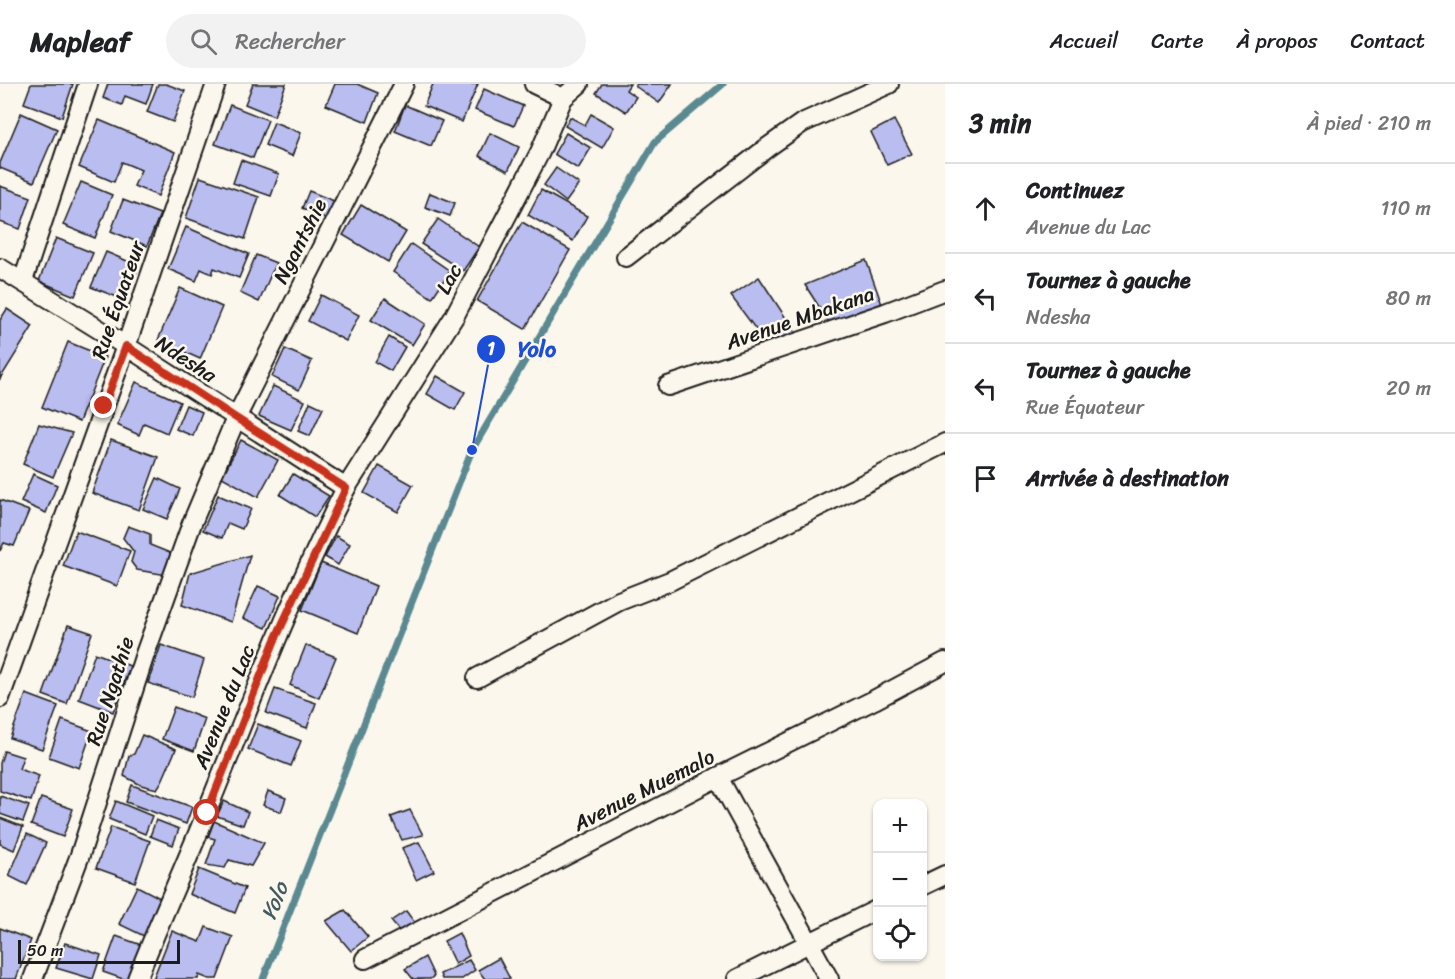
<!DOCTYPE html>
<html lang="fr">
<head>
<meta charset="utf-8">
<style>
	body { margin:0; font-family:Sriracha,sans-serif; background:#f2f2f2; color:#202124 }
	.controls { position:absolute; right:18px; bottom:18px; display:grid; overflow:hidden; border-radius:12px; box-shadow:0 2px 4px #0004 }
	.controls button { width:54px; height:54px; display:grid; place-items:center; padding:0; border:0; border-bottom:2px solid #e0e0e0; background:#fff; color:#202124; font:30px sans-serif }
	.scale { position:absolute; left:18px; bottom:15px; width:162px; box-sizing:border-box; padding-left:6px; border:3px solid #1c1c1c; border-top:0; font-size:16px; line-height:21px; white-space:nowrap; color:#1c1c1c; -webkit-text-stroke:4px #fbf7ec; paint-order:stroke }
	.stop { position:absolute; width:18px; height:18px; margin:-14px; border:4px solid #c8321e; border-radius:50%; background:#fff }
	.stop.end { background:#c8321e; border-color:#fff; box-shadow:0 2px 6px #0008 }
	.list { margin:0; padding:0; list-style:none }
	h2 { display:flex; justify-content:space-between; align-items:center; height:78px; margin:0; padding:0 24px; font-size:26px }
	h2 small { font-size:20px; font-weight:400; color:#757577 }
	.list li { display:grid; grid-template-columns:39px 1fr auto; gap:18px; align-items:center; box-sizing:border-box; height:90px; padding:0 24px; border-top:2px solid #e0e0e0 }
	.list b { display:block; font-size:22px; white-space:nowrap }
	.list p { margin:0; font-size:20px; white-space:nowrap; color:#757577 }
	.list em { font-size:20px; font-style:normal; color:#757577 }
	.icon { flex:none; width:33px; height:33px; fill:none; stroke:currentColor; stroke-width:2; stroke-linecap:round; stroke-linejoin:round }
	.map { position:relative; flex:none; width:945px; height:895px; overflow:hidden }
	header { display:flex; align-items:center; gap:36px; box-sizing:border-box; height:84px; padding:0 30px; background:#fff; border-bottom:2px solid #e0e0e0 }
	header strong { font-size:28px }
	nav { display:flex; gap:33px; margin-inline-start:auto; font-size:21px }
	.search { width:420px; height:54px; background:#f2f2f2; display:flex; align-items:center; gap:15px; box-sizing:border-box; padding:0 21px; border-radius:33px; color:#757577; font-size:22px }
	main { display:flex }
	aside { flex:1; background:#fff }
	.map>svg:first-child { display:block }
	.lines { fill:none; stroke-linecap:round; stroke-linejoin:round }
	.stream { stroke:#5a8992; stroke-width:7 }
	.building { fill:#b9bdef; stroke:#1c1c1c; stroke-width:1.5 }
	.street-casing { stroke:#1c1c1c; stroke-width:22 }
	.street { stroke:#fbf7ec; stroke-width:18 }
	.route { stroke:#c8321e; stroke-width:8 }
	.labels { text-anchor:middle; stroke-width:5; stroke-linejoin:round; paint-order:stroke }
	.street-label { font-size:21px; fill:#1c1c1c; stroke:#fbf7ec }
	.water-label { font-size:22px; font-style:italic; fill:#405b61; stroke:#fbf7ec }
	.leader { fill:none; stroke:#1d4ed8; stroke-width:2 }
	.callout-dot { fill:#1d4ed8; stroke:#fbf7ec; stroke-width:2 }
	.mark-label { font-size:18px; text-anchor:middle; font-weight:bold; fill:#fff }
	.callout-label { font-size:22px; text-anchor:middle; font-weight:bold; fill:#1d4ed8; stroke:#fbf7ec; stroke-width:5; stroke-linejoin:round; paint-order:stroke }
</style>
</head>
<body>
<header>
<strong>Mapleaf</strong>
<div class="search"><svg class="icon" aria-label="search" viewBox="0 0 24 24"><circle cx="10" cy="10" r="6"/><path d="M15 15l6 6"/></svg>Rechercher</div>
<nav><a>Accueil</a><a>Carte</a><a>À propos</a><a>Contact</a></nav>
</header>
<main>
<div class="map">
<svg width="945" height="895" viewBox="0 0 945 895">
	<rect width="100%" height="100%" fill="#fbf7ec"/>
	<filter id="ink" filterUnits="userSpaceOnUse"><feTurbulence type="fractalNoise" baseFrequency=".0167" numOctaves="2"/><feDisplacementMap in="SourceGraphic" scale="12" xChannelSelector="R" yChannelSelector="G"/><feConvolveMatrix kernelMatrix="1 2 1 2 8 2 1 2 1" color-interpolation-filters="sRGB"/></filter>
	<g filter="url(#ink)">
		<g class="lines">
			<!-- stream -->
			<path class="stream" d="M263 895 472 366 655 58 723 0"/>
		</g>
		<!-- building -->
		<g class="building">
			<path d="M31 0H73L62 33 24 19Z"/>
			<path d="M108 0H153L146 20 125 12 122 21 103 14Z"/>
			<path d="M158 0H166L185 7 173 38 147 28Z"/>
			<path d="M253 0H286L274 32 245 20Z"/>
			<path d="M335 0H357L378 9 367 38 326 21Z"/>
			<path d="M433 0H478L462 38 424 22Z"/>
			<path d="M602 0H630L626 6 636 13 626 28 596 9Z"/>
			<path d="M637 0H672L659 19 635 2Z"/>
			<path d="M484 5 523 22 514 42 475 26Z"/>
			<path d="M230 21 268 36 253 74 215 60Z"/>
			<path d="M405 21 442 37 431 62 395 47Z"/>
			<path d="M21 29 57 45 34 98 0 84V79Z"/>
			<path d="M591 30 614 43 602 64 565 42 570 33 585 41Z"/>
			<path d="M99 36 175 68 158 112 134 102 141 86 122 78 114 98 79 83Z"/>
			<path d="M894 36 912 70 887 81 871 48Z"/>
			<path d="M274 38 301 49 292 72 265 61Z"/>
			<path d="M490 49 519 63 508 87 479 72Z"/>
			<path d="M566 49 591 64 578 85 554 70Z"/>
			<path d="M241 76 279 90 271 112 233 99Z"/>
			<path d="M556 84 579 100 566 118 544 101Z"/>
			<path d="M200 93 259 113 245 155 186 134Z"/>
			<path d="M81 98 112 111 95 154 63 141Z"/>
			<path d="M0 102 31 113 20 145 0 138Z"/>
			<path d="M541 106 587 132 573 157 528 131Z"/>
			<path d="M309 107 334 117 327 135 302 124Z"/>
			<path d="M430 109 455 119 450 132 425 123Z"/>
			<path d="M123 116 160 130 147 162 111 147Z"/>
			<path d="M361 121 406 148 388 178 343 151Z"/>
			<path d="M438 135 479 163 463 187 421 160Z"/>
			<path d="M522 138 570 166 525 245 477 217Z"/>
			<path d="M186 143 249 170 239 194 214 184 212 190 201 185 196 197 168 185Z"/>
			<path d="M56 154 93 169 75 212 39 197Z"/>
			<path d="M411 160 450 187 432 214 393 188Z"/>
			<path d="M106 168 139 182 125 216 91 203Z"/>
			<path d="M256 171 276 179 259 218 240 209Z"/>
			<path d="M866 176 885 229 834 246 805 201Z"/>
			<path d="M759 193 801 257 772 267 731 212Z"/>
			<path d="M180 204 222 223 200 275 158 256Z"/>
			<path d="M321 211 359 231 346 257 308 237Z"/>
			<path d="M385 214 425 240 412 261 371 236Z"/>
			<path d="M7 225 33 242 0 295V236Z"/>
			<path d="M389 253 405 263 391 287 375 278Z"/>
			<path d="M68 258 105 273 79 338 42 323Z"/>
			<path d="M285 265 312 277 299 306 272 293Z"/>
			<path d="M437 292 465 308 455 326 427 310Z"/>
			<path d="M136 298 180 318 167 349 144 339 139 351 117 341Z"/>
			<path d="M273 302 305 317 291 346 259 332Z"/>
			<path d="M310 318 323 324 310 352 298 347Z"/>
			<path d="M186 321 202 328 193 352 176 345Z"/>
			<path d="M39 340 72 349 53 393 23 380Z"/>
			<path d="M111 356 158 373 139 426 92 409Z"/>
			<path d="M241 356 278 376 258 413 222 393Z"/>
			<path d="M379 382 413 401 398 428 364 409Z"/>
			<path d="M33 390 57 401 46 429 21 418Z"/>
			<path d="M293 390 329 412 315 433 280 411Z"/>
			<path d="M157 394 180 405 167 435 143 425Z"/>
			<path d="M218 411 251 425 242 445 228 439 222 454 203 446Z"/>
			<path d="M0 416 29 427 14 462 4 459 0 467Z"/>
			<path d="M128 442 150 450V461L170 469 167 491 137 486 131 478 134 468 123 454Z"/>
			<path d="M76 447 130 467 117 502 63 482Z"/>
			<path d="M336 452 350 460 338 481 325 473Z"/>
			<path d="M250 471 231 538 182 521 190 489Z"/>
			<path d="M321 479 376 502 358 549 302 526Z"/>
			<path d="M258 502 280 512 266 544 243 534Z"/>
			<path d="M68 541 92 549 67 620 43 611Z"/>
			<path d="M161 561 204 576 192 613 148 599Z"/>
			<path d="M306 561 336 573 319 614 290 601Z"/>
			<path d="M95 569 130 582 113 628 79 615Z"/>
			<path d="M275 605 316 619 307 644 266 629Z"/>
			<path d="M26 610 58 622 42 665 10 654Z"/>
			<path d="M174 623 205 635 194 667 162 655Z"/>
			<path d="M62 636 92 647 79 684 49 673Z"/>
			<path d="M258 640 301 657 291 682 248 665Z"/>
			<path d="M142 651 176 665 162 697 157 705 141 701 124 692 129 672 134 670Z"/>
			<path d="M4 667 23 673 19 685 39 692 31 717 0 707V679Z"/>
			<path d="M132 701 192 723 186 740 126 718Z"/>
			<path d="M268 707 286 714 281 728 263 721Z"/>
			<path d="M0 712 29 722 23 738 0 730Z"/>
			<path d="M41 714 73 725 63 753 31 741Z"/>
			<path d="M116 717 152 732 145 750 109 735Z"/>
			<path d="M224 717 248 728 243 741 217 732Z"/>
			<path d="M410 726 423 751 402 756 391 733Z"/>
			<path d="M0 734 23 743 14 766 0 760Z"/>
			<path d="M156 736 179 745 173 761 150 752Z"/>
			<path d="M214 737 264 759 251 782 229 776 225 784 206 781 215 755 208 753Z"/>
			<path d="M111 743 150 757 135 798 96 784Z"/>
			<path d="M27 750 46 759 27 801 9 792Z"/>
			<path d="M419 758 434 787 416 796 402 764Z"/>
			<path d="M199 785 245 804 235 829 189 810Z"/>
			<path d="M137 802 164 816 146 853 119 840Z"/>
			<path d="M345 826 368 853 351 867 326 837Z"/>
			<path d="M406 827 415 839 401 849 391 837Z"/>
			<path d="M206 843 233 853 217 895H209L199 891 198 895H153L172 847 200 858Z"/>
			<path d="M0 844 31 856 16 895H0Z"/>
			<path d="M459 849 469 872 455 880 444 857Z"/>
			<path d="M116 852 144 862 133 895H123L103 888Z"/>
			<path d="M65 859 101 871 93 895 56 884Z"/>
			<path d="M425 873 434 892 430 895H413L405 885Z"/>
			<path d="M499 874 510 895H485L478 886Z"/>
			<path d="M469 876 475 886 462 895H442L440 890Z"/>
		</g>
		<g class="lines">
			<!-- street casing -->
			<g class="street-casing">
				<g id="street">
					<path d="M534 0 563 14"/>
					<path d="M626 173 768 63 802 39 889 0"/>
					<path d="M0 184 126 262 346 404"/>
					<path d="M23 197 88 0"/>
					<path d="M668 302 885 229 945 206"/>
					<path d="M477 594 619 517 670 497 945 359"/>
					<path d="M0 614 126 262 216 0"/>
					<path d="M718 693 829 895"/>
					<path d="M922 802 945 791"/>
					<path d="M365 875 718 693 874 616 945 578"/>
					<path d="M33 895 80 771 145 570 192 439 236 334 404 0"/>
					<path d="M137 895C159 838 185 783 207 727 251 618 293 508 346 404L454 233 540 68 563 14 579 0"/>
					<path d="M737 895 878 825"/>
				</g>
			</g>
			<!-- street -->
			<use href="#street" class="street"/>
		</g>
	</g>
	<g class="lines" filter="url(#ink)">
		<!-- route -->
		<path class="route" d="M104 322 126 262 236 334 346 404 274 558 207 729"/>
	</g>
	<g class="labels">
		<!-- street labels -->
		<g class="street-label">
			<text transform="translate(300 157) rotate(-63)" y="7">Ngantshie</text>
			<text transform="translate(449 195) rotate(-62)" y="7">Lac</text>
			<text transform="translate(118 216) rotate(-71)" y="7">Rue Équateur</text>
			<text transform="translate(800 234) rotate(-19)" y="7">Avenue Mbakana</text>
			<text transform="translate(186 275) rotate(33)" y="7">Ndesha</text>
			<text transform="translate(110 607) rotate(-72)" y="7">Rue Ngathie</text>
			<text transform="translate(224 623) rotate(-68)" y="7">Avenue du Lac</text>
			<text transform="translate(644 706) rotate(-27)" y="7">Avenue Muemalo</text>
		</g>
		<!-- water labels -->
		<g class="water-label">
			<text transform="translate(274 817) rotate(-68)" y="8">Yolo</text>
		</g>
	</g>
	<!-- callouts -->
	<path class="leader" d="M472 366L491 265"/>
	<g class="callout-dot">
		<circle cx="472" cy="366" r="6"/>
		<circle cx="491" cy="265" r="15"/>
	</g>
	<g class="mark-label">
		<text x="491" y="271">1</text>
	</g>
	<g class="callout-label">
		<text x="537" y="273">Yolo</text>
	</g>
</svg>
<div class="controls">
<button>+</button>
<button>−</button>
<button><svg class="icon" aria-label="locate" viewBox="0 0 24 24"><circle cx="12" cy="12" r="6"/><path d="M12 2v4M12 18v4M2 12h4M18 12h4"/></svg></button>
</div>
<div class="scale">50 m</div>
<div class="stop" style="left:207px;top:729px"></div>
<div class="stop end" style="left:104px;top:322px"></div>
</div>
<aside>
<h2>3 min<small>À pied · 210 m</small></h2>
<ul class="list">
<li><svg class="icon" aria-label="ahead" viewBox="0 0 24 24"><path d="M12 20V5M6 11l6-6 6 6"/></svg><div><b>Continuez</b><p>Avenue du Lac</p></div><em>110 m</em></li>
<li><svg class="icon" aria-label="left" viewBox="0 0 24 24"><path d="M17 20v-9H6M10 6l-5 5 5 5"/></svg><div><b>Tournez à gauche</b><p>Ndesha</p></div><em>80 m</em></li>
<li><svg class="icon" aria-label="left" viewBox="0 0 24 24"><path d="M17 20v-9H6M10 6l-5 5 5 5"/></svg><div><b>Tournez à gauche</b><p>Rue Équateur</p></div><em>20 m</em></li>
<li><svg class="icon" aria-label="arrive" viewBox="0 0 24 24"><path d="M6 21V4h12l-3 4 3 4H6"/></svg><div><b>Arrivée à destination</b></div></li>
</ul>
</aside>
</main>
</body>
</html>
